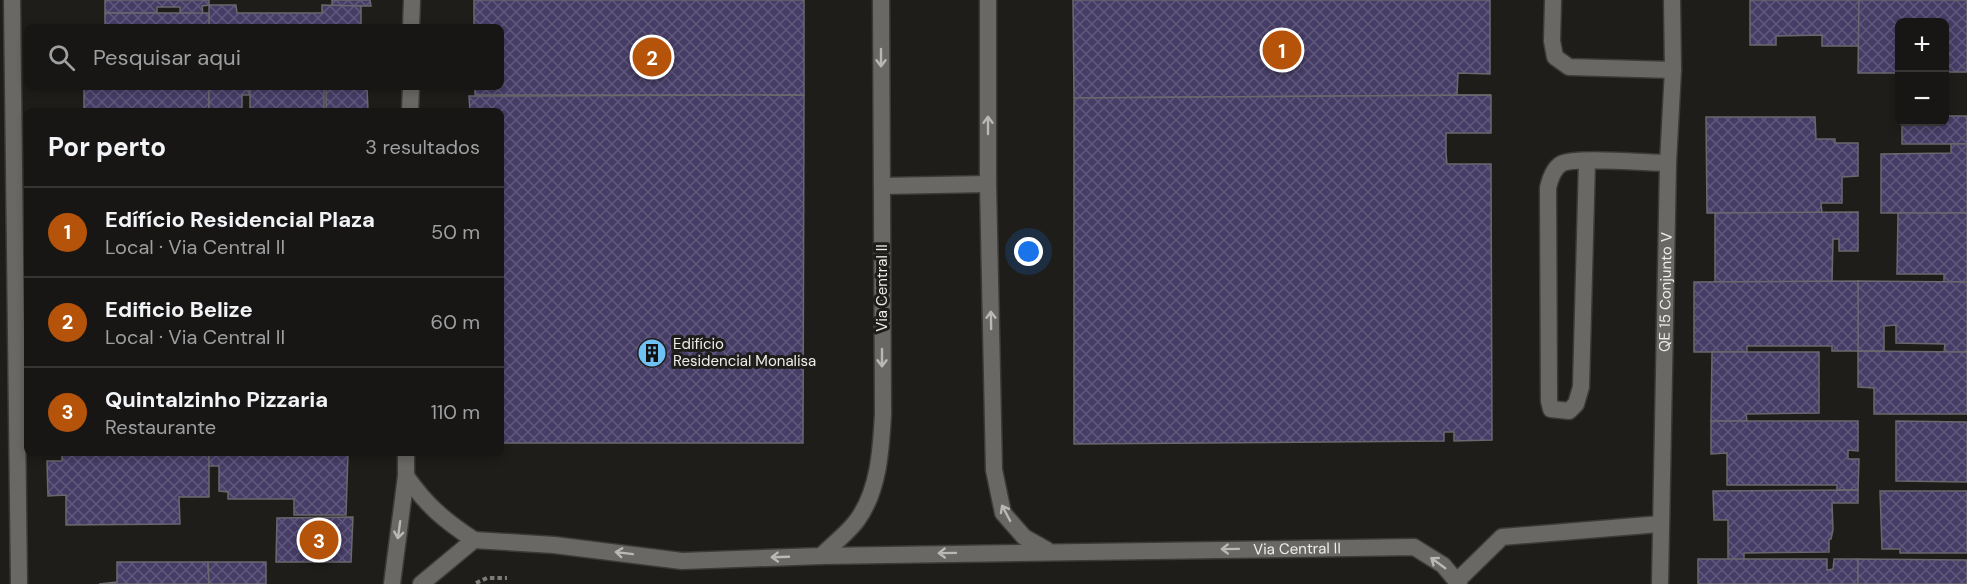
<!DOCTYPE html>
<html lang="pt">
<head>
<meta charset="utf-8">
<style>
	body { margin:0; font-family:"DM Sans",sans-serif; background:#201f1d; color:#f1f3f6 }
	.controls { position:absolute; right:18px; top:18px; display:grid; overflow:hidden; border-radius:9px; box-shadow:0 3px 9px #0003 }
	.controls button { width:54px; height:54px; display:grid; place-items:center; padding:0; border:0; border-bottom:2px solid #363534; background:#171614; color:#f1f3f6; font:30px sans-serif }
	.you { position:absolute; left:1029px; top:252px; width:21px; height:21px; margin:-15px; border:4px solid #fff; border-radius:50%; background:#1a73e8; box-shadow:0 0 0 9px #1a73e833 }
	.badge { display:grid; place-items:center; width:39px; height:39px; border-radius:50%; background:#b45309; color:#fff; font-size:20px; font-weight:700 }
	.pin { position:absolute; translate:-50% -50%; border:3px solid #fff; box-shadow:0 2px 6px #0006 }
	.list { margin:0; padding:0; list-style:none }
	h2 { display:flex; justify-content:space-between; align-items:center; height:78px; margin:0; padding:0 24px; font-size:26px }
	h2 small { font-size:20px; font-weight:400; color:#9e9fa0 }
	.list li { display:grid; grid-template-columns:39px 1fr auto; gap:18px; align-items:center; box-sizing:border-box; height:90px; padding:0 24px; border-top:2px solid #363534 }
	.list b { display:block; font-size:22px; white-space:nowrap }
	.list p { margin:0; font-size:20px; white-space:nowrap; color:#9e9fa0 }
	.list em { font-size:20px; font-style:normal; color:#9e9fa0 }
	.icon { flex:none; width:33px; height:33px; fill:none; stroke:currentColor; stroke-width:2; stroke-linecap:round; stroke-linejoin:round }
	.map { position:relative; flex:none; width:1967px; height:584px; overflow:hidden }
	.search { position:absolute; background:#171614; box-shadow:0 3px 9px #0003; left:24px; top:24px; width:480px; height:66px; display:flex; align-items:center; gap:15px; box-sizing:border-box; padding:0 21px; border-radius:9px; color:#9e9fa0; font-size:22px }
	.panel { position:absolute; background:#171614; box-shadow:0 3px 9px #0003; left:24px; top:108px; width:480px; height:348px; border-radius:9px }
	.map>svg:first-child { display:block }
	.building { fill:url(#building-cross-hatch); stroke:#69686d; stroke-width:1.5 }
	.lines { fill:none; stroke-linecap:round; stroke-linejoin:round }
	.service-casing { stroke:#3b3a38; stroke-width:19 }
	.minor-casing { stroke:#3b3a38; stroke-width:19 }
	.tertiary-casing { stroke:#3b3a38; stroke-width:19 }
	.path { stroke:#7c7b78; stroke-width:4; stroke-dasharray:4.5 3; stroke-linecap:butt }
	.service { stroke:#6a6864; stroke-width:16 }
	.minor { stroke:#6a6864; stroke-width:16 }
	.tertiary { stroke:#6a6864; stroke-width:16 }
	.oneway { stroke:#b9b8b5 }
	.labels { text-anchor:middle; stroke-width:6; stroke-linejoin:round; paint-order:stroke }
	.street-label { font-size:15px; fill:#eeedeb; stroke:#1f1d1a }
	.poi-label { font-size:15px; fill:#eeedeb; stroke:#1f1d1a; text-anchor:start }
</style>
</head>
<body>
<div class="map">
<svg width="1967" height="584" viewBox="0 0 1967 584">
	<defs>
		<pattern id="building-cross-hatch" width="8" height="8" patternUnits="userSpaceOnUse" patternTransform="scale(1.5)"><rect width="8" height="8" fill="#463d66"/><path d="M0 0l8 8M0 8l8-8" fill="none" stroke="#61597c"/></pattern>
	</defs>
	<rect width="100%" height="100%" fill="#1f1d1a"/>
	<!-- building -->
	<g class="building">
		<path d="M105 0H209V5L202 6 203 14 180 13V7H157V13H105Z"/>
		<path d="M332 0H370L371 6H332Z"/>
		<path d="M474 0H804V95H475V87H501V27H474Z"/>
		<path d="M1073 0H1490V74L1458 73 1457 95H1491L1074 98Z"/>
		<path d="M1750 0H1859V46H1822V35L1776 36V45H1750Z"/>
		<path d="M1859 0H1967V72H1944V22H1900V73H1858Z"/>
		<path d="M209 5H236L237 13H322V5L361 6V27H209Z"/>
		<rect x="105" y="13" width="104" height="14"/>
		<rect x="84" y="87" width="125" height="24"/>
		<path d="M209 87H249V95H242V111H209Z"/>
		<rect x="250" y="87" width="74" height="24"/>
		<path d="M326 87H367L368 111H326Z"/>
		<path d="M804 95 803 443H501V111H470L469 96Z"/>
		<path d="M1491 95V133H1446V153L1447 164H1491L1492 440 1454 441V432H1444V441L1074 444V98Z"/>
		<path d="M1944 116H1967V144H1902V122H1944Z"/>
		<path d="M1706 117H1815L1816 139H1835V143H1858V176L1842 177V203H1821L1822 213H1707Z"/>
		<path d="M1951 144H1967V213H1881V154L1951 153Z"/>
		<path d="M1858 212V251H1839V239H1833L1832 282 1715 283V213Z"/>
		<path d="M1898 213H1967V282H1944V274H1897Z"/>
		<path d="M1858 281 1967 282V352H1944L1945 344 1896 343V325L1884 326V351H1858Z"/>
		<path d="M1858 281V351H1832V346H1747V352H1694V282Z"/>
		<path d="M1858 351 1967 352V414H1874V388L1858 387Z"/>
		<path d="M1712 352H1819V413L1746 414 1747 421H1711Z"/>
		<path d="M1858 421V451L1848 450V459H1859L1858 490H1837V485H1727V453L1711 454V421Z"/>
		<path d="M1896 421 1967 422V482L1896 481Z"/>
		<path d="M62 453H209V497H179L180 524 66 525V495L48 496 47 461H62Z"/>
		<path d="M209 453H348L346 515H294V499H228V492L219 491V466H209Z"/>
		<path d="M1858 490V503H1832L1833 530 1831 539H1829V552L1744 553V560L1728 559V520H1714L1713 491Z"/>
		<path d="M1880 491H1967V553H1900V549H1882Z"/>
		<path d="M353 517 351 562H276L277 518Z"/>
		<path d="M1698 559H1827V570L1833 569 1834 559H1858V584H1698Z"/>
		<path d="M1858 559 1967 560V584H1858Z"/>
		<path d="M117 562H208L209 584H99L117 582Z"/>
		<path d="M208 562H266V584H209Z"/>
	</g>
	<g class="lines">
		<!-- service casing -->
		<g class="service-casing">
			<g id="service">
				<path d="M1553 0 1552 41 1555 57 1569 67 1673 70"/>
				<path d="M1587 161 1581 387 1576 404 1569 411 1551 409 1549 401 1548 188C1550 179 1553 169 1561 164 1574 156 1648 163 1668 163"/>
			</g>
		</g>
		<!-- minor casing -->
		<g class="minor-casing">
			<g id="minor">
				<path d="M12 0 19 584"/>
				<path d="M411 27 412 0"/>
				<path d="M410 111 411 87"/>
				<path d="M406 476C427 506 444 520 474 540"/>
				<path d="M1457 581 1502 537 1660 524"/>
				<path d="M392 584 406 476V453"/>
				<path id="s1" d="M1660 584 1668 163 1673 70 1672 0"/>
			</g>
		</g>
		<!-- tertiary casing -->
		<g class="tertiary-casing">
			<g id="tertiary">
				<path d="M988 0V184L994 470 1003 513 1024 537 1047 550"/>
				<path d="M882 186 988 184"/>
				<path id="s2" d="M821 556 1414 547 1443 565 1459 584"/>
				<path d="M421 584 474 540 554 545 682 561 821 556C833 544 849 532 858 519 879 489 881 449 883 414L881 0"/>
			</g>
		</g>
		<!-- path -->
		<path class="path" d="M476 583 487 578H507"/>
		<!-- service -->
		<use href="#service" class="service"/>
		<!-- minor -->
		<use href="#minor" class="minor"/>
		<!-- tertiary -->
		<use href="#tertiary" class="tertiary"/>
	</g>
	<!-- one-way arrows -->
	<defs><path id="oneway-shaft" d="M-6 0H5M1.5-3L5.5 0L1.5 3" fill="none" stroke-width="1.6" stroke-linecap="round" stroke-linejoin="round" transform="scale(1.5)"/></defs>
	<g class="oneway">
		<use href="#oneway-shaft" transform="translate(881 58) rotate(90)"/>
		<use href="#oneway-shaft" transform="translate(988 125) rotate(-90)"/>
		<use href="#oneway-shaft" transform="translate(991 320) rotate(-91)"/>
		<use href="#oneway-shaft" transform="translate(882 358) rotate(90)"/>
		<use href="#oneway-shaft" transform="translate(1006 513) rotate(-118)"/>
		<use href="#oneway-shaft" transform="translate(399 530) rotate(98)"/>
		<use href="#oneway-shaft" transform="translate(1230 549) rotate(179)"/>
		<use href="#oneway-shaft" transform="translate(624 553) rotate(-173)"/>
		<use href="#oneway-shaft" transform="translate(947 553) rotate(179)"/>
		<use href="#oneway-shaft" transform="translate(780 557) rotate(178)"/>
		<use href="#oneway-shaft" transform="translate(1438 563) rotate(-144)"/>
	</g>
	<!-- icons -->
	<defs>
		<g id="building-disc" transform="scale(1.5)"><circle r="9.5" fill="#6fc2f4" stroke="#1f1d1a"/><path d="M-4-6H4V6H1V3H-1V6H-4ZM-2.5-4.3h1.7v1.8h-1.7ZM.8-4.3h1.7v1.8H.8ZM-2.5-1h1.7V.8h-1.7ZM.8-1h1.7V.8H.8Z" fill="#111"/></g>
	</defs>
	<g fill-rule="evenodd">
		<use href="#building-disc" x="652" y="353"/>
	</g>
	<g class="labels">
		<!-- street labels -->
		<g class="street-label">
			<text transform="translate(882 288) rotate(-90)" y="5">Via Central II</text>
			<text dy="5" stroke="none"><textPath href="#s1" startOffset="292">QE 15 Conjunto V</textPath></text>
			<text dy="5" stroke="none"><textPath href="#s2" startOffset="476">Via Central II</textPath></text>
		</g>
		<!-- poi labels -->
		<g class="poi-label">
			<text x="673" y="349">Edifício<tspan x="673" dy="17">Residencial Monalisa</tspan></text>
		</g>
	</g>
</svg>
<div class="controls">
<button>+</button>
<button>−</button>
</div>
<div class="you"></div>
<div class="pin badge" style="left:1282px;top:50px">1</div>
<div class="pin badge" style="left:652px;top:57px">2</div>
<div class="pin badge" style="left:319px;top:540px">3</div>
<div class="search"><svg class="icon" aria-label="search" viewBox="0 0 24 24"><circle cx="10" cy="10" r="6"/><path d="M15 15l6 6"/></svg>Pesquisar aqui</div>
<section class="panel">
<h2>Por perto<small>3 resultados</small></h2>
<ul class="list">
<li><span class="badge">1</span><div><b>Edífício Residencial Plaza</b><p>Local · Via Central II</p></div><em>50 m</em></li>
<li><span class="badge">2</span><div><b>Edificio Belize</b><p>Local · Via Central II</p></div><em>60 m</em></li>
<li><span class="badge">3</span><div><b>Quintalzinho Pizzaria</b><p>Restaurante</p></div><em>110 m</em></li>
</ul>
</section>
</div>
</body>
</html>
